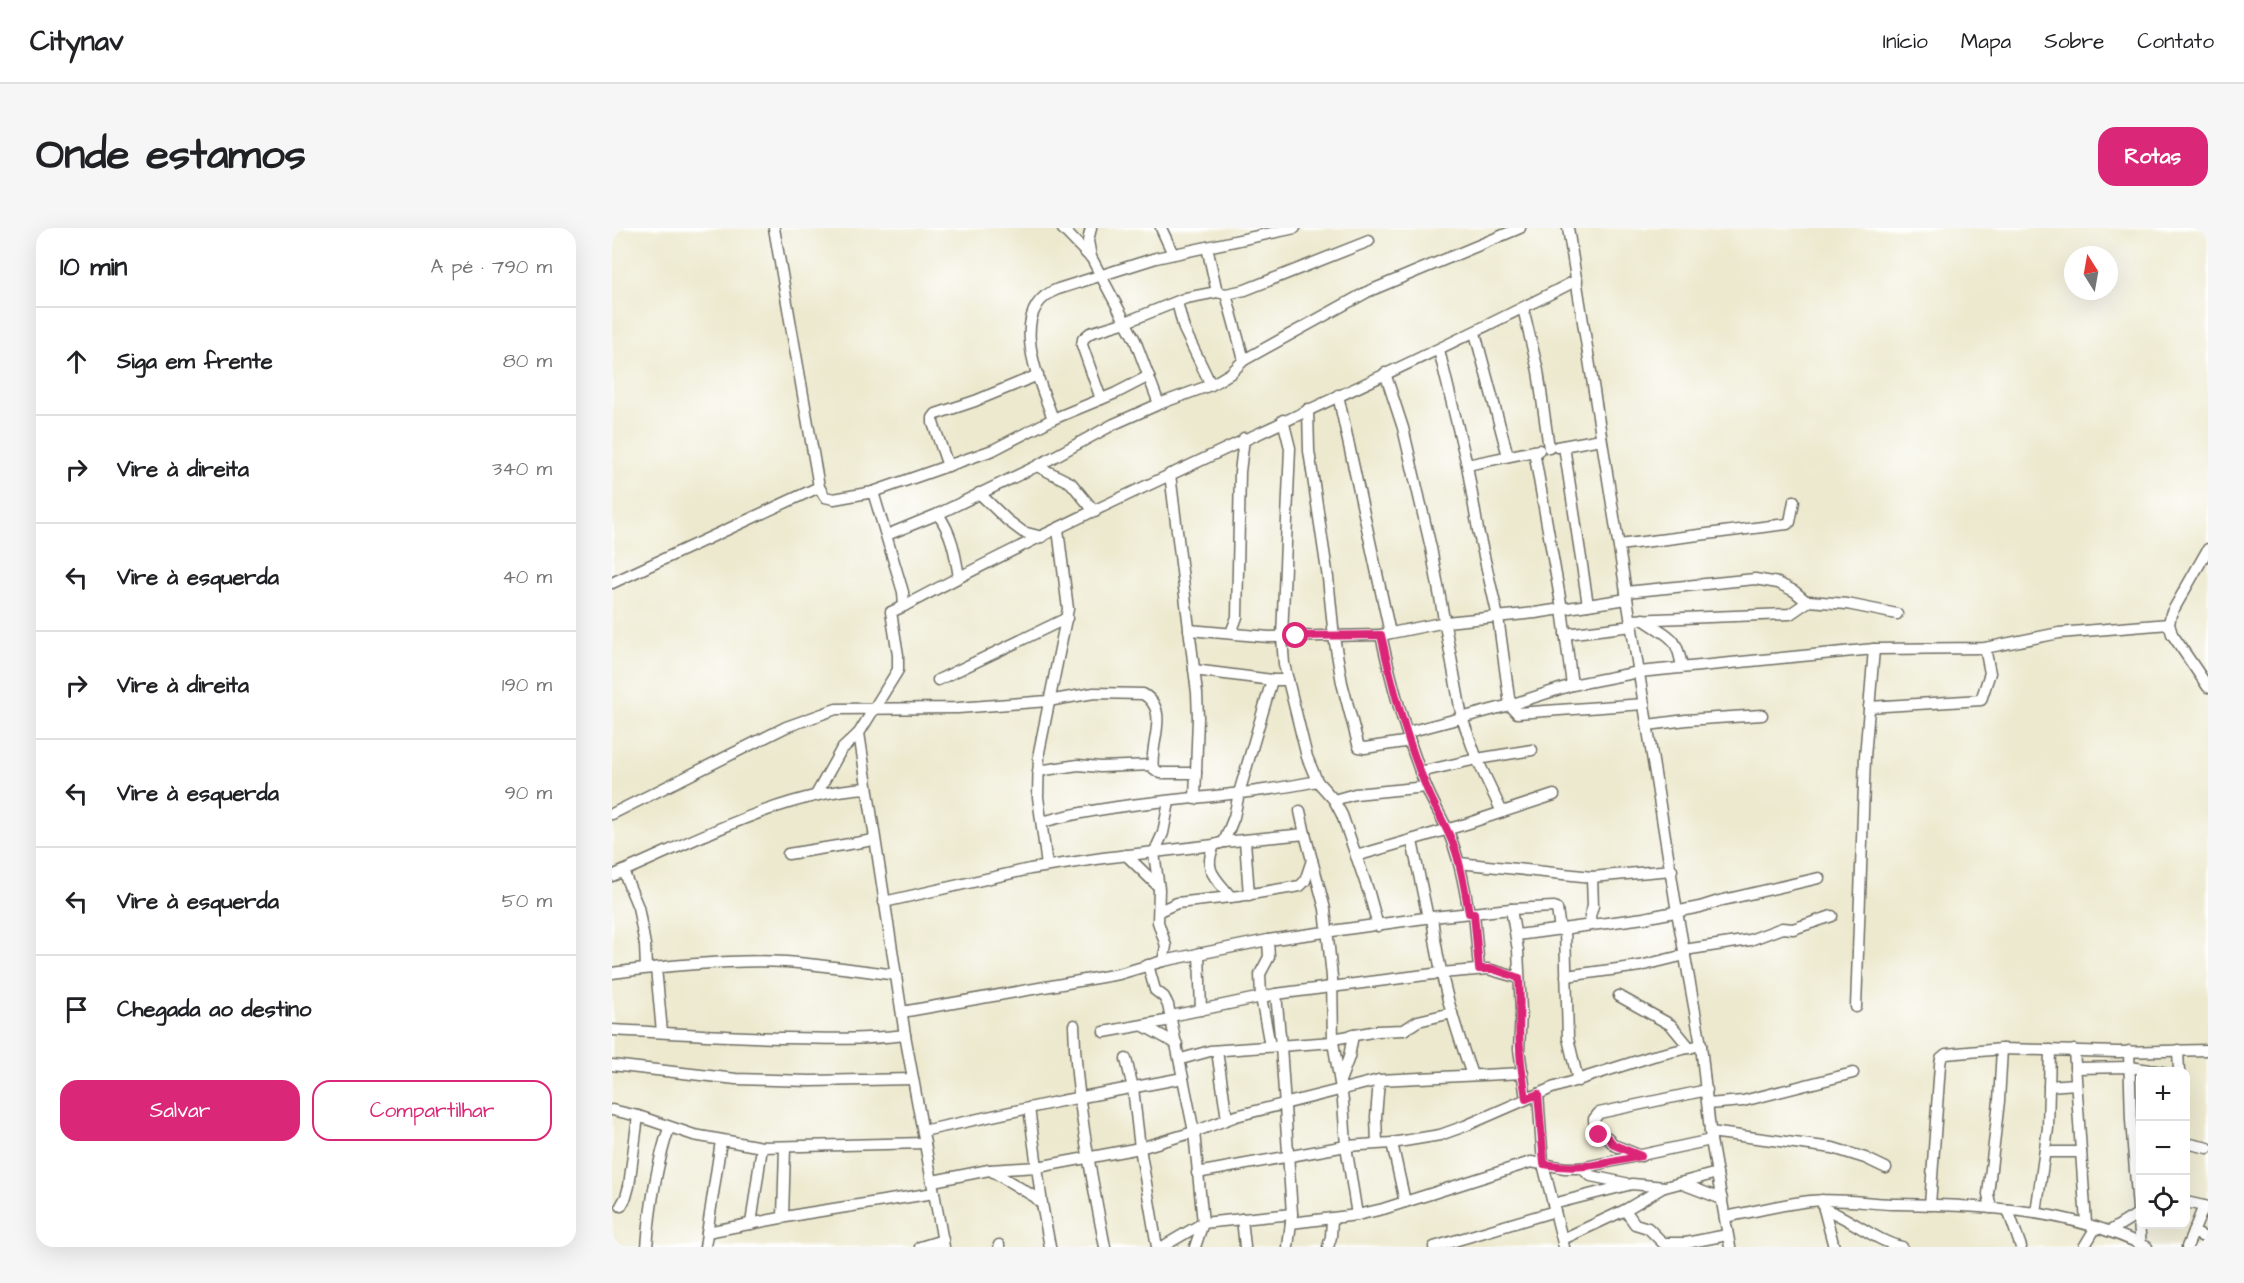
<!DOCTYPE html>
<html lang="pt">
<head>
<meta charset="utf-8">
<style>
	body { margin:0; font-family:"Architects Daughter",sans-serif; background:#f6f6f6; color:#202124 }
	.controls { position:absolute; right:18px; bottom:18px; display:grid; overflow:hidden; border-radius:12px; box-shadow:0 6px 24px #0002 }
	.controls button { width:54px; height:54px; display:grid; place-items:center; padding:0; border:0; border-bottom:2px solid #e0e0e0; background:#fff; color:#202124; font:30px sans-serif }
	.compass { position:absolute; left:1452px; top:18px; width:54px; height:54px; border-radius:50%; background:#fff; box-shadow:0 6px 24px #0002; rotate:349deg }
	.stop { position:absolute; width:18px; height:18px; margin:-14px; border:4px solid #db2777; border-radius:50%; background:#fff }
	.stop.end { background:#db2777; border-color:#fff; box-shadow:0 2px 6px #0008 }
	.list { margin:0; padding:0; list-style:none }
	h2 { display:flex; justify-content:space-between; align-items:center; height:78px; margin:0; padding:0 24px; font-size:26px }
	h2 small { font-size:20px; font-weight:400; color:#757577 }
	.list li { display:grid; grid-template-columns:39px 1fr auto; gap:18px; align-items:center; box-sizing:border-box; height:108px; padding:0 24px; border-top:2px solid #e0e0e0 }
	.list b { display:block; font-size:22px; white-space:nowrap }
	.list em { font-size:20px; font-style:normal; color:#757577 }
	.actions { display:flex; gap:12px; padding:18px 24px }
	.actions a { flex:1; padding:14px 0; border:2px solid #db2777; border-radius:18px; text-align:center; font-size:21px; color:#db2777 }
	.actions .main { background:#db2777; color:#fff }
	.icon { flex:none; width:33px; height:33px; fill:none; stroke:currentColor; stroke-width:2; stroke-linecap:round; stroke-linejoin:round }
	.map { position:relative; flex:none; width:1596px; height:1019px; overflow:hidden; border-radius:18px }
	header { display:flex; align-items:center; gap:36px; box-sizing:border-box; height:84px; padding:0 30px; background:#fff; border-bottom:2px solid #e0e0e0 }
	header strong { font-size:28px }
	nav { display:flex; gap:33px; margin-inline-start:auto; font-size:21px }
	.intro { display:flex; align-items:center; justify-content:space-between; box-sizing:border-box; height:144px; padding:0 36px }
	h1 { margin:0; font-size:42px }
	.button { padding:15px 27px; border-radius:18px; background:#db2777; color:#fff; font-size:21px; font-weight:700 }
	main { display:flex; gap:36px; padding:0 36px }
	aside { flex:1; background:#fff; border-radius:18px; box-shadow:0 6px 24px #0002 }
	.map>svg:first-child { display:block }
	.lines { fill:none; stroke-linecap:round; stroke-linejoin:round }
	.minor-casing { stroke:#6f6e64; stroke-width:13 }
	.minor { stroke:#fff; stroke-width:10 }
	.route { stroke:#db2777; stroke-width:8 }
</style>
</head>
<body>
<header>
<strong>Citynav</strong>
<nav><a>Início</a><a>Mapa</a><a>Sobre</a><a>Contato</a></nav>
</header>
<div class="intro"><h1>Onde estamos</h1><a class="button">Rotas</a></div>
<main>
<aside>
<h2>10 min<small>A pé · 790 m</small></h2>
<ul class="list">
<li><svg class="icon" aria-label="ahead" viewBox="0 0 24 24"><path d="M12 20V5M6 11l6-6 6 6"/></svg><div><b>Siga em frente</b></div><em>80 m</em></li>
<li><svg class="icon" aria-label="right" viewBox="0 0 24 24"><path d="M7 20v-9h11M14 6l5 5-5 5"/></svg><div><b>Vire à direita</b></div><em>340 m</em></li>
<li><svg class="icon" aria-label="left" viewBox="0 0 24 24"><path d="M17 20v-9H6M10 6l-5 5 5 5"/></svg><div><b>Vire à esquerda</b></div><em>40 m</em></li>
<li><svg class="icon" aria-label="right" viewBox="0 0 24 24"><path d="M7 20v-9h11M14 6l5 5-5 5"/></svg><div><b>Vire à direita</b></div><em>190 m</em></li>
<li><svg class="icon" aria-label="left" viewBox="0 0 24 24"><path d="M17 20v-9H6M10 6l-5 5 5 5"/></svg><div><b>Vire à esquerda</b></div><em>90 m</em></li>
<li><svg class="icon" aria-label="left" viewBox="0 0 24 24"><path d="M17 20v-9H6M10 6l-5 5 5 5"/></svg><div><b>Vire à esquerda</b></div><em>50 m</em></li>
<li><svg class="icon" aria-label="arrive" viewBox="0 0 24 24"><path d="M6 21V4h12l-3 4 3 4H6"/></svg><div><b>Chegada ao destino</b></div></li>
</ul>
<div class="actions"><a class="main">Salvar</a><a>Compartilhar</a></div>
</aside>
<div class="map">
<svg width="1596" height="1019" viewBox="0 0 1596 1019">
	<rect width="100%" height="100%" fill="#fff"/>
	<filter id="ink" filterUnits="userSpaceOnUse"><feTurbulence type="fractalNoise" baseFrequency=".0167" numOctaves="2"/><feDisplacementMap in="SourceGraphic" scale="12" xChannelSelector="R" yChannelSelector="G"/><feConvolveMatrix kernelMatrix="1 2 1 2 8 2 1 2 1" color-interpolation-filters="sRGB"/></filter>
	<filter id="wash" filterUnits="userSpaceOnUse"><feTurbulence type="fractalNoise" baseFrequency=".008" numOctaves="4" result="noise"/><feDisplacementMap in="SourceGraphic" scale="24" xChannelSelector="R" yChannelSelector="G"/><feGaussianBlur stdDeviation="1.35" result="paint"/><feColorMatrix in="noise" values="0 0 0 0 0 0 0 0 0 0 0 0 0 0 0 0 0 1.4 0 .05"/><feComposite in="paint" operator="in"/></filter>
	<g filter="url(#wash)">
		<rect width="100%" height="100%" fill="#ede9cf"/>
	</g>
	<g filter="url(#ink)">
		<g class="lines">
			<!-- minor casing -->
			<g class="minor-casing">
				<g id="minor">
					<path d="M162 0 207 259 213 269 222 271 261 264 291 364 292 378 279 384 286 427V442L247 505 293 807 332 1019"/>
					<path d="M450 0 477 28"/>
					<path d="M479 0 476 13 479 29 523 112 547 176"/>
					<path d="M549 0 561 26"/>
					<path d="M956 0 1065 684 1089 817 1099 912 1118 1019"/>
					<path d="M595 19 605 64"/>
					<path d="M614 66 633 62 757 13"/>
					<path d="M565 74 572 101 599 157"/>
					<path d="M911 80 926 143 937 220"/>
					<path d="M863 105 896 228"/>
					<path d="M827 122 855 237 866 302 886 389 898 477 905 485 1032 476"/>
					<path d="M773 145 791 200 819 320 850 490 865 531 808 544"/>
					<path d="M726 167 778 405"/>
					<path d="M489 171 470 117 471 111 478 105 514 94 574 70 605 64 614 66 632 132"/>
					<path d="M696 181 697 223 716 350 722 409 730 455 746 516 747 519 753 520 798 513"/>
					<path d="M441 191C428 154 393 81 446 61L544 30 683 0"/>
					<path d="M671 192 678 220 670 409 672 436 695 529 705 553 722 572 730 587 757 665 766 698"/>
					<path d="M952 218 976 377"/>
					<path d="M945 219 989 211"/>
					<path d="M922 223 950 381 960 457"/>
					<path d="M855 237 927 222"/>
					<path d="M336 238 321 195V190L324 186 363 173 426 147"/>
					<path d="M425 238 459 255 483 284"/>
					<path d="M558 246 585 465 586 490 583 571"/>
					<path d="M261 264 381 222 441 191 504 165 537 148"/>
					<path d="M367 265 395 292 411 304 430 309"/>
					<path d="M326 286C340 306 343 325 347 349"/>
					<path d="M275 307 326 286 425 238 502 196 547 176 599 157 619 145 632 132 755 64 908 0"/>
					<path d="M1007 317 1175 296 1178 294 1182 273"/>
					<path d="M1596 321 1559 386 1557 396 1560 406 1596 459"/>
					<path d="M0 355 207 259"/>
					<path d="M1014 364 1143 351 1166 355 1182 363 1195 374"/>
					<path d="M292 378C512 261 743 167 965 52"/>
					<path d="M1031 391C1057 410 1064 405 1070 439"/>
					<path d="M1019 392 1178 386 1197 373 1235 376 1285 386"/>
					<path d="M577 402 657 409 769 407 834 394 923 385 1015 371"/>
					<path d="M619 405 625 389 628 244 632 210"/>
					<path d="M953 406 1020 398"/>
					<path d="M769 407C780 457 794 508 813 556 819 572 828 586 835 601 847 628 852 656 857 685"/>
					<path d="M582 442 660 452"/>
					<path d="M326 452 455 390"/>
					<path d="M1257 479 1369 472 1378 445 1373 420"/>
					<path d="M1036 497 1074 492 1150 487"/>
					<path d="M796 504 898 477 960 457 1027 444 1262 421 1373 420 1447 405 1557 396"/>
					<path d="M426 543 466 537 488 539 540 537"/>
					<path d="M204 567 229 522 247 505"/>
					<path d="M722 572 743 566 814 559"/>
					<path d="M688 583 693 606"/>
					<path d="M890 584 865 531 920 522"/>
					<path d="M0 586 174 499 224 481 346 480 436 473 482 465 531 466C559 482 537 516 541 540L548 545H584"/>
					<path d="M430 594C519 570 614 572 705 553"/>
					<path d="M633 613 637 667"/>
					<path d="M800 613 816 690"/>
					<path d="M612 614 622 589 627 565 660 452H676"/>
					<path d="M602 617C591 643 603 649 619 669"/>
					<path d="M176 626 262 612"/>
					<path d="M514 627 546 658"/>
					<path d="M744 628 854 596 942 567"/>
					<path d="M847 635 980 649 1060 642"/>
					<path d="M435 638 426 569 427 524 456 381 446 301"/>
					<path d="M11 643 26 679 33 717 34 740"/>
					<path d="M0 648C78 615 169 565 254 560"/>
					<path d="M272 674 418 641 491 630 602 617 612 614 693 606 713 681 720 749 721 814 731 873 734 918 745 987"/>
					<path d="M899 681 942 679 945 681 948 702"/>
					<path d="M547 683 565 675 627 668 688 658 693 653 700 632"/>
					<path d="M862 685 867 741"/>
					<path d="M820 689C826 744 842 796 860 847"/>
					<path d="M979 697 978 688 981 678 980 649"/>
					<path d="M953 702 956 810 966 853"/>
					<path d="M905 707 1032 690 1088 679 1107 673 1207 650"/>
					<path d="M656 712 657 729 648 746 649 769 658 818"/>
					<path d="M1072 722 1138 712 1170 700 1181 701 1220 688"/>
					<path d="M587 725 589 782"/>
					<path d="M551 733 554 718 546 694 547 661 542 625 551 605 557 574"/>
					<path d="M536 737 543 762 552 769 556 777 582 904 591 995 583 1019"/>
					<path d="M44 740 50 804"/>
					<path d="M0 745C53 738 121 731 174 734 211 737 247 742 284 747"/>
					<path d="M954 748 1028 738 1073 727"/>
					<path d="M664 766 669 818 680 986 676 1019"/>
					<path d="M1007 768 1059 797 1078 820"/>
					<path d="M1244 779 1253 529 1262 421"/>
					<path d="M290 784 507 746 551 733 656 712 820 689 899 681 906 722 909 784 907 821 914 871"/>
					<path d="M559 788 664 766 829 745 876 741 907 750"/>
					<path d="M462 797C464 872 479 946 493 1019"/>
					<path d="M532 798 565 816"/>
					<path d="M0 802C58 805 116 809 174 810 214 811 253 812 293 807"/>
					<path d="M492 804 559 792"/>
					<path d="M721 811 765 803 792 802 806 793 840 785"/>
					<path d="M1462 822 1474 995"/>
					<path d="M1566 822 1567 844"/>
					<path d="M605 823 615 891"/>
					<path d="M1517 823 1519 892 1529 1019"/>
					<path d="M514 831 521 860 528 920 545 1019"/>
					<path d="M569 831 598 823 721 814"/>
					<path d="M0 837 124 851 199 853 301 851"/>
					<path d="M1463 840 1518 839 1550 844"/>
					<path d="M728 853 737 829 741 807"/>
					<path d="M1437 858 1464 856"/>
					<path d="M926 866 931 936 952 1019"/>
					<path d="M1096 876 1131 873 1241 845"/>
					<path d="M417 880 430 976"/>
					<path d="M0 882 26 888 82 907 150 919 313 915"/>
					<path d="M311 903 449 873 571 850"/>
					<path d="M1098 904 1221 920 1253 930 1274 940"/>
					<path d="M765 915 764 889 767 852"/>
					<path d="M780 915 793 974"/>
					<path d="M1574 915 1596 920"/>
					<path d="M1433 924H1469"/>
					<path d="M1029 928 1002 917 996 910 983 904 982 891 987 885 1095 862"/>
					<path d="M969 940 979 948 1013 955"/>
					<path d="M378 942 423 969 430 976 438 1019"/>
					<path d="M585 945 734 918 780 915 828 907 853 898 940 860 1041 828 1089 817"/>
					<path d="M321 953 377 942 426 939 528 920 582 904 624 888 767 852 911 845"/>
					<path d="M1068 955 1110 971"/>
					<path d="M1210 972 1212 981C1239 990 1263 1013 1290 1019"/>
					<path d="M1574 974 1596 979"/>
					<path d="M941 976 1020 956 1053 959 1105 945"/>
					<path d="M1318 977 1328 837 1329 830 1334 826 1390 821 1506 824 1596 822"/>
					<path d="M9 978 14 969 17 958 26 888"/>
					<path d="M1379 980 1376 966 1387 873 1390 821"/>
					<path d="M1212 981 1222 1019"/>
					<path d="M1013 982 1023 996 1036 1000 1051 1015H1074L1115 1007"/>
					<path d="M1396 982 1409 1019"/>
					<path d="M1424 985 1436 900 1438 822"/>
					<path d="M171 989 173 920"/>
					<path d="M1113 989C1141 984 1170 976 1198 973 1225 970 1254 975 1281 976 1371 978 1452 979 1535 1019"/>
					<path d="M630 991 633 1019"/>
					<path d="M679 995 745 987 771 981 919 934 953 940H969L1099 912"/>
					<path d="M139 996 150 919"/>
					<path d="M1498 1003 1524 987"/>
					<path d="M95 1004 190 986 322 965"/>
					<path d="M1581 1004 1596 1011"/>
					<path d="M951 1011 1013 982 1052 959"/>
					<path d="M387 1017V1019"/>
					<path d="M35 1019C38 978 44 939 57 900"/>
					<path d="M93 1019 109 913"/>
					<path d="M308 1019 331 1012"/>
					<path d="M550 1019 591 995 680 986"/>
					<path d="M716 1019 719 1009 720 991"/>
					<path d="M822 1019 943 983"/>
					<path d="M1472 1019 1484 999"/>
					<path d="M1575 1019 1592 978"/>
				</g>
			</g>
			<!-- minor -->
			<use href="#minor" class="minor"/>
		</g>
	</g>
	<g class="lines" filter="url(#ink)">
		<!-- route -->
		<path class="route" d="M684 408 769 407C780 457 793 508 813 556 821 577 834 597 842 618 850 640 853 663 857 685H862L867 741H881L907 750C909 773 906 796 908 820 908 837 912 854 914 871L926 866 932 936C968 943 994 935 1029 928L1002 917 996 910 987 907"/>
	</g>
</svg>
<div class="controls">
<button>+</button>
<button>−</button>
<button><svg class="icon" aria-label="locate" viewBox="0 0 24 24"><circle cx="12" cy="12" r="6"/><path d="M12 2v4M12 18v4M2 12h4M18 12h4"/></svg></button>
</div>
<svg class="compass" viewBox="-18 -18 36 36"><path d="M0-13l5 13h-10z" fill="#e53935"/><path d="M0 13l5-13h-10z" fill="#757577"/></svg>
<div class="stop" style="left:684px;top:408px"></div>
<div class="stop end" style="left:987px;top:907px"></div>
</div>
</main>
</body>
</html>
